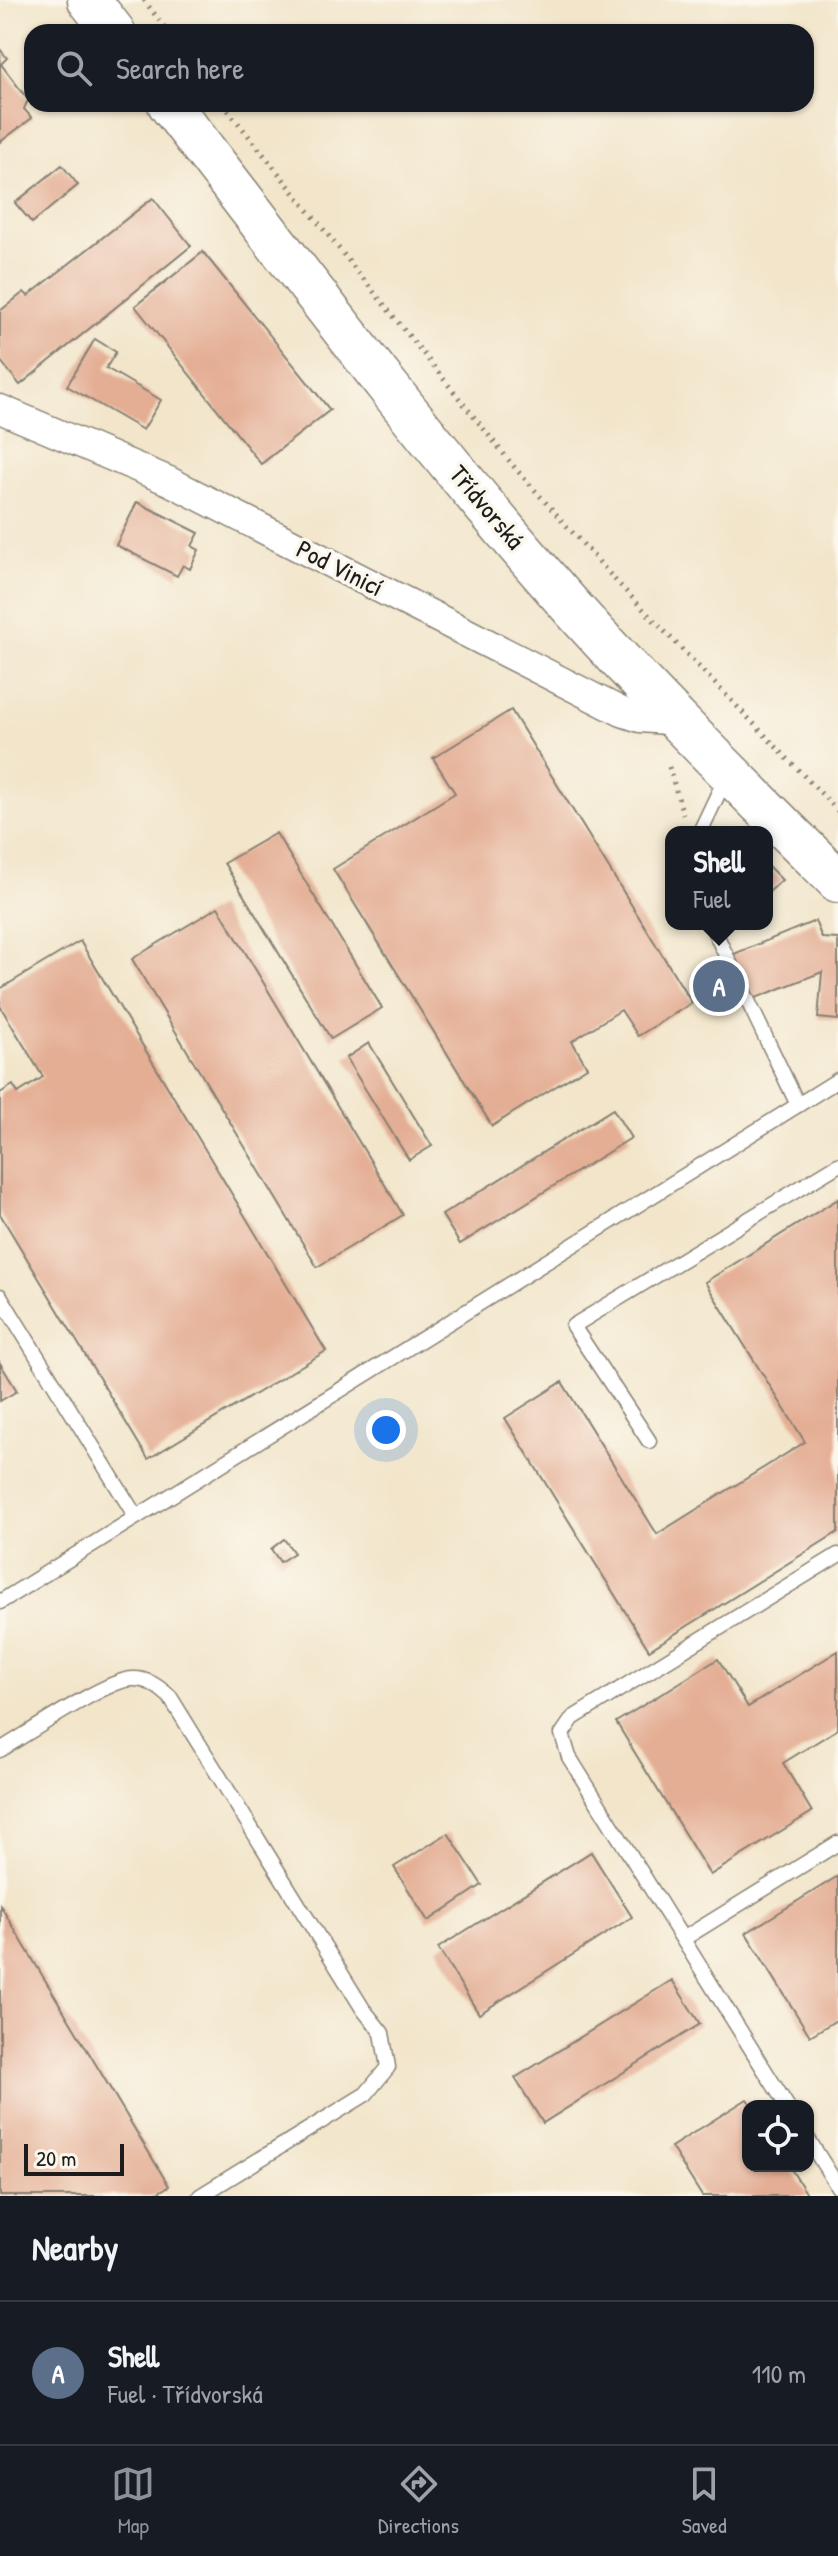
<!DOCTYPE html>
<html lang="en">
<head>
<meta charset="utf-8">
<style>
	body { margin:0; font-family:"Patrick Hand",sans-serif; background:#20242c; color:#f1f3f6 }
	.controls { position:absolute; right:24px; bottom:24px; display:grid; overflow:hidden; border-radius:16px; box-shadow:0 2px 6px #0004 }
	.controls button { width:72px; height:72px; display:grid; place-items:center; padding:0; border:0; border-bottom:2px solid #363941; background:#171b24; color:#f1f3f6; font:40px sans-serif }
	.scale { position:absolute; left:24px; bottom:20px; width:100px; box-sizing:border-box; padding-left:8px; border:4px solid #1c1c1c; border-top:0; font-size:22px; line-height:28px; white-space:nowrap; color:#1c1c1c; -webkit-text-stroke:6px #fbf7ec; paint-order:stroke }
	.you { position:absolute; left:386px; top:1430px; width:28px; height:28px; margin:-20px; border:6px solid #fff; border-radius:50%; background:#1a73e8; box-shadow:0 0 0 12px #1a73e833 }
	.badge { display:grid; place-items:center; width:52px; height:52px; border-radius:50%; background:#8c9099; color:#fff; font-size:26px; font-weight:700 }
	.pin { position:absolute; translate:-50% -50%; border:4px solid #fff; box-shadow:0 2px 8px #0006 }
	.popup { position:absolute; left:665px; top:826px; width:108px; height:104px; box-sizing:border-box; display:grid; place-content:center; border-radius:16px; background:#171b24; filter:drop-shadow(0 2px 6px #0005); font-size:26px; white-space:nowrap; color:#9ea1a6 }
	.popup b { font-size:30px; color:#f1f3f6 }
	.popup::after { content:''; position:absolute; left:50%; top:100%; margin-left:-16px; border:16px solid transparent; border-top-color:#171b24 }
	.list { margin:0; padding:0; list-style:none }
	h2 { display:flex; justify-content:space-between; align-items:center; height:104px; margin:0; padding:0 32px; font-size:34px }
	h2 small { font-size:26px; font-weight:400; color:#9ea1a6 }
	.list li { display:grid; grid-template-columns:52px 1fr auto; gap:24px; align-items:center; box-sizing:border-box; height:144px; padding:0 32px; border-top:2px solid #363941 }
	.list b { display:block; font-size:30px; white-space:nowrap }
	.list p { margin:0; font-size:26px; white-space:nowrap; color:#9ea1a6 }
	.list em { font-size:26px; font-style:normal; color:#9ea1a6 }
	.icon { flex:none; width:44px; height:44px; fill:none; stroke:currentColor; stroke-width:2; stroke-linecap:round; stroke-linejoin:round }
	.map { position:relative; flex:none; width:838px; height:2196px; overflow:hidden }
	.search { position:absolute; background:#171b24; box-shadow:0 2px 6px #0004; left:24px; right:24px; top:24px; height:88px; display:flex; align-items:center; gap:20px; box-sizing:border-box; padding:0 28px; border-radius:24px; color:#9ea1a6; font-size:30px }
	.sheet { height:248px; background:#171b24 }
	nav { display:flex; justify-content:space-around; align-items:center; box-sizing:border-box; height:112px; border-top:2px solid #363941; background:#171b24; font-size:22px; color:#9ea1a6 }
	nav a { display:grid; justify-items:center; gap:4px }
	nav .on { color:#8c9099 }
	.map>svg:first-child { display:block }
	.building { fill:#e4ae94 }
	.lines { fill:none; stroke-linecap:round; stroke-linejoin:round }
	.lane-casing { stroke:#878073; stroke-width:17 }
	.street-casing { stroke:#878073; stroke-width:31 }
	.secondary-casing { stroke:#878073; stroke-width:45 }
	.path { stroke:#878073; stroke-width:5; stroke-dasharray:2 6; stroke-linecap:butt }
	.lane { stroke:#fff; stroke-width:14 }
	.street { stroke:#fff; stroke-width:28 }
	.secondary { stroke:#fff; stroke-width:42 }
	.labels { text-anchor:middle; stroke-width:7; stroke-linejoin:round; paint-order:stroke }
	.street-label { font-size:26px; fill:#1c1c1c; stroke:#fbf7ec }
</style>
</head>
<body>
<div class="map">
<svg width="838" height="2196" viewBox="0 0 838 2196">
	<rect width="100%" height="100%" fill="#fbf7ec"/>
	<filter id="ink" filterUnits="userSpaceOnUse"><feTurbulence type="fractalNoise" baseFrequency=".0125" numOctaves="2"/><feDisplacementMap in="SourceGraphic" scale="16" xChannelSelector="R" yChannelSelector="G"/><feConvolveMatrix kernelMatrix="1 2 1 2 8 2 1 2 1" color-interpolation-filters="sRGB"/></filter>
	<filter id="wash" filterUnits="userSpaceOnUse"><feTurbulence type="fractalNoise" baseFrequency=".006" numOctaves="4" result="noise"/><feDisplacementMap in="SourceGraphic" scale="32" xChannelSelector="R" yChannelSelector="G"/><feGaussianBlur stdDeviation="1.8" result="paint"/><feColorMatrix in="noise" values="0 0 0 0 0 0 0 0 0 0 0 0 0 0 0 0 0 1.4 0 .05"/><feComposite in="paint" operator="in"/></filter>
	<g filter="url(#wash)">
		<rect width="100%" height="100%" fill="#f2e5ca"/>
		<g id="blocks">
			<!-- building -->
			<g class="building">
				<path d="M0 49 7 58 1 64 28 100 24 109 32 118 0 142Z"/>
				<path d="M62 165 78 185 32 223 15 203Z"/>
				<path d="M153 198 191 246 20 385 0 360V311L24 292 28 296Z"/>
				<path d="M203 252 330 410 261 464 135 306Z"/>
				<path d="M95 339 116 352 106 368 161 400 143 430 67 386Z"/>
				<path d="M137 502 199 533 192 546 199 550 190 569 183 565 177 576 116 545Z"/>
				<path d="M511 710 692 1003 638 1036 621 1010 572 1041 587 1067 492 1126 333 869 455 793 433 758Z"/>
				<path d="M276 833 382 1008 331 1039 224 863Z"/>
				<path d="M767 865 782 880 767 894Z"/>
				<path d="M218 907 403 1215 317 1267 132 959Z"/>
				<path d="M815 921 822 938 838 939V1020L818 1018 822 972 720 1012 702 967Z"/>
				<path d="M80 941 326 1351 148 1459 0 1214V1093L13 1085 18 1093 43 1077 0 1006V989Z"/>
				<path d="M369 1043 432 1146 409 1160 346 1058Z"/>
				<path d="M613 1109 631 1138 460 1244 442 1215Z"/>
				<path d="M838 1199V1532L649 1650 505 1418 562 1382 657 1534 805 1442 705 1282Z"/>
				<path d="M0 1363 17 1391 0 1401Z"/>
				<path d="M284 1539 294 1553 280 1562 271 1549Z"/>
				<path d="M838 1651V1729L783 1763 812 1812 710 1875 616 1722 718 1659 748 1707Z"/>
				<path d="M448 1833 482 1885 428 1921 394 1867Z"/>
				<path d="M591 1852 632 1917 479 2014 438 1948Z"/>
				<path d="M838 1876V2019L810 2036 746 1933Z"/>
				<path d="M0 1905 169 2186 152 2196H0Z"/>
				<path d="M672 1980 700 2024 543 2123 515 2078Z"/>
				<path d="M747 2099 752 2106H748V2166H789L808 2196H702L671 2147Z"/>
			</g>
		</g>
	</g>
	<g filter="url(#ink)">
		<use href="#blocks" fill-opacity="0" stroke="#878073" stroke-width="2"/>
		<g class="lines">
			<!-- lane casing -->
			<g class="lane-casing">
				<g id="lane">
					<path d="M700 832 727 775"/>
					<path d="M711 924 798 1105"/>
					<path d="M0 1296 136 1517"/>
					<path d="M649 1441 573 1326 838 1165"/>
					<path d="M0 1602 838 1080"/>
					<path d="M0 1750C26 1735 106 1680 132 1679 147 1678 159 1687 170 1697L363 2009 382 2033 388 2067 366 2094 200 2196"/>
					<path d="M683 1939 838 1843"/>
					<path d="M787 2106 569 1757 562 1734 573 1718 838 1555"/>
					<path d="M808 2139 838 2187"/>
				</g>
			</g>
			<!-- street casing -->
			<g class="street-casing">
				<path id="street" d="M0 409 169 481 622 712 640 718 680 721"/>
			</g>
			<!-- secondary casing -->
			<g class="secondary-casing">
				<g id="secondary">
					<path d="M89 0 114 32"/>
					<path d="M169 104C292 263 413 425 545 577 637 683 738 782 838 881"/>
				</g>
			</g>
			<!-- path -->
			<g class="path">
				<path d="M144 0 168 32"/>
				<path d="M223 104 515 468 616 581 838 811"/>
				<path d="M669 767 683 814"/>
			</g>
			<!-- lane -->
			<use href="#lane" class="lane"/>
			<!-- street -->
			<use href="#street" class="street"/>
			<!-- secondary -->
			<use href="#secondary" class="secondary"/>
		</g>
	</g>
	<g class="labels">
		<!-- street labels -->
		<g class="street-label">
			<text transform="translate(487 507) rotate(50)" y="9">Třídvorská</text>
			<text transform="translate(340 568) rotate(27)" y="9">Pod Vinicí</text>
		</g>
	</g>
</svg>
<div class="controls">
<button><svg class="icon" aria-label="locate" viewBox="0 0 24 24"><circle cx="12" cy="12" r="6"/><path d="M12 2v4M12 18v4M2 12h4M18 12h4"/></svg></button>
</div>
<div class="scale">20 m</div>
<div class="you"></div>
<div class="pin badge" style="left:719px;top:986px;background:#5c6f8a">A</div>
<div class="popup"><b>Shell</b>Fuel</div>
<div class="search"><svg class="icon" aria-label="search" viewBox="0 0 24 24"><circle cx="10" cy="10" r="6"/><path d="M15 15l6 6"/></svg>Search here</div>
</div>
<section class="sheet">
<h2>Nearby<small></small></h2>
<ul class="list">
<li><span class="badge" style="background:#5c6f8a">A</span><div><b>Shell</b><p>Fuel · Třídvorská</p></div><em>110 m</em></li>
</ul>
</section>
<nav>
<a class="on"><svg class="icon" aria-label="map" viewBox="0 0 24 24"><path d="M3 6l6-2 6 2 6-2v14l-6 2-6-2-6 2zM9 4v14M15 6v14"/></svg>Map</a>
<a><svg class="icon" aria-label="directions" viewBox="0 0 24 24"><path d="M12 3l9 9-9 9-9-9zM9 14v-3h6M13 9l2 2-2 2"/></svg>Directions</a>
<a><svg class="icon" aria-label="saved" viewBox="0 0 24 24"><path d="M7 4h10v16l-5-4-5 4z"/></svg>Saved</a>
</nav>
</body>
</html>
